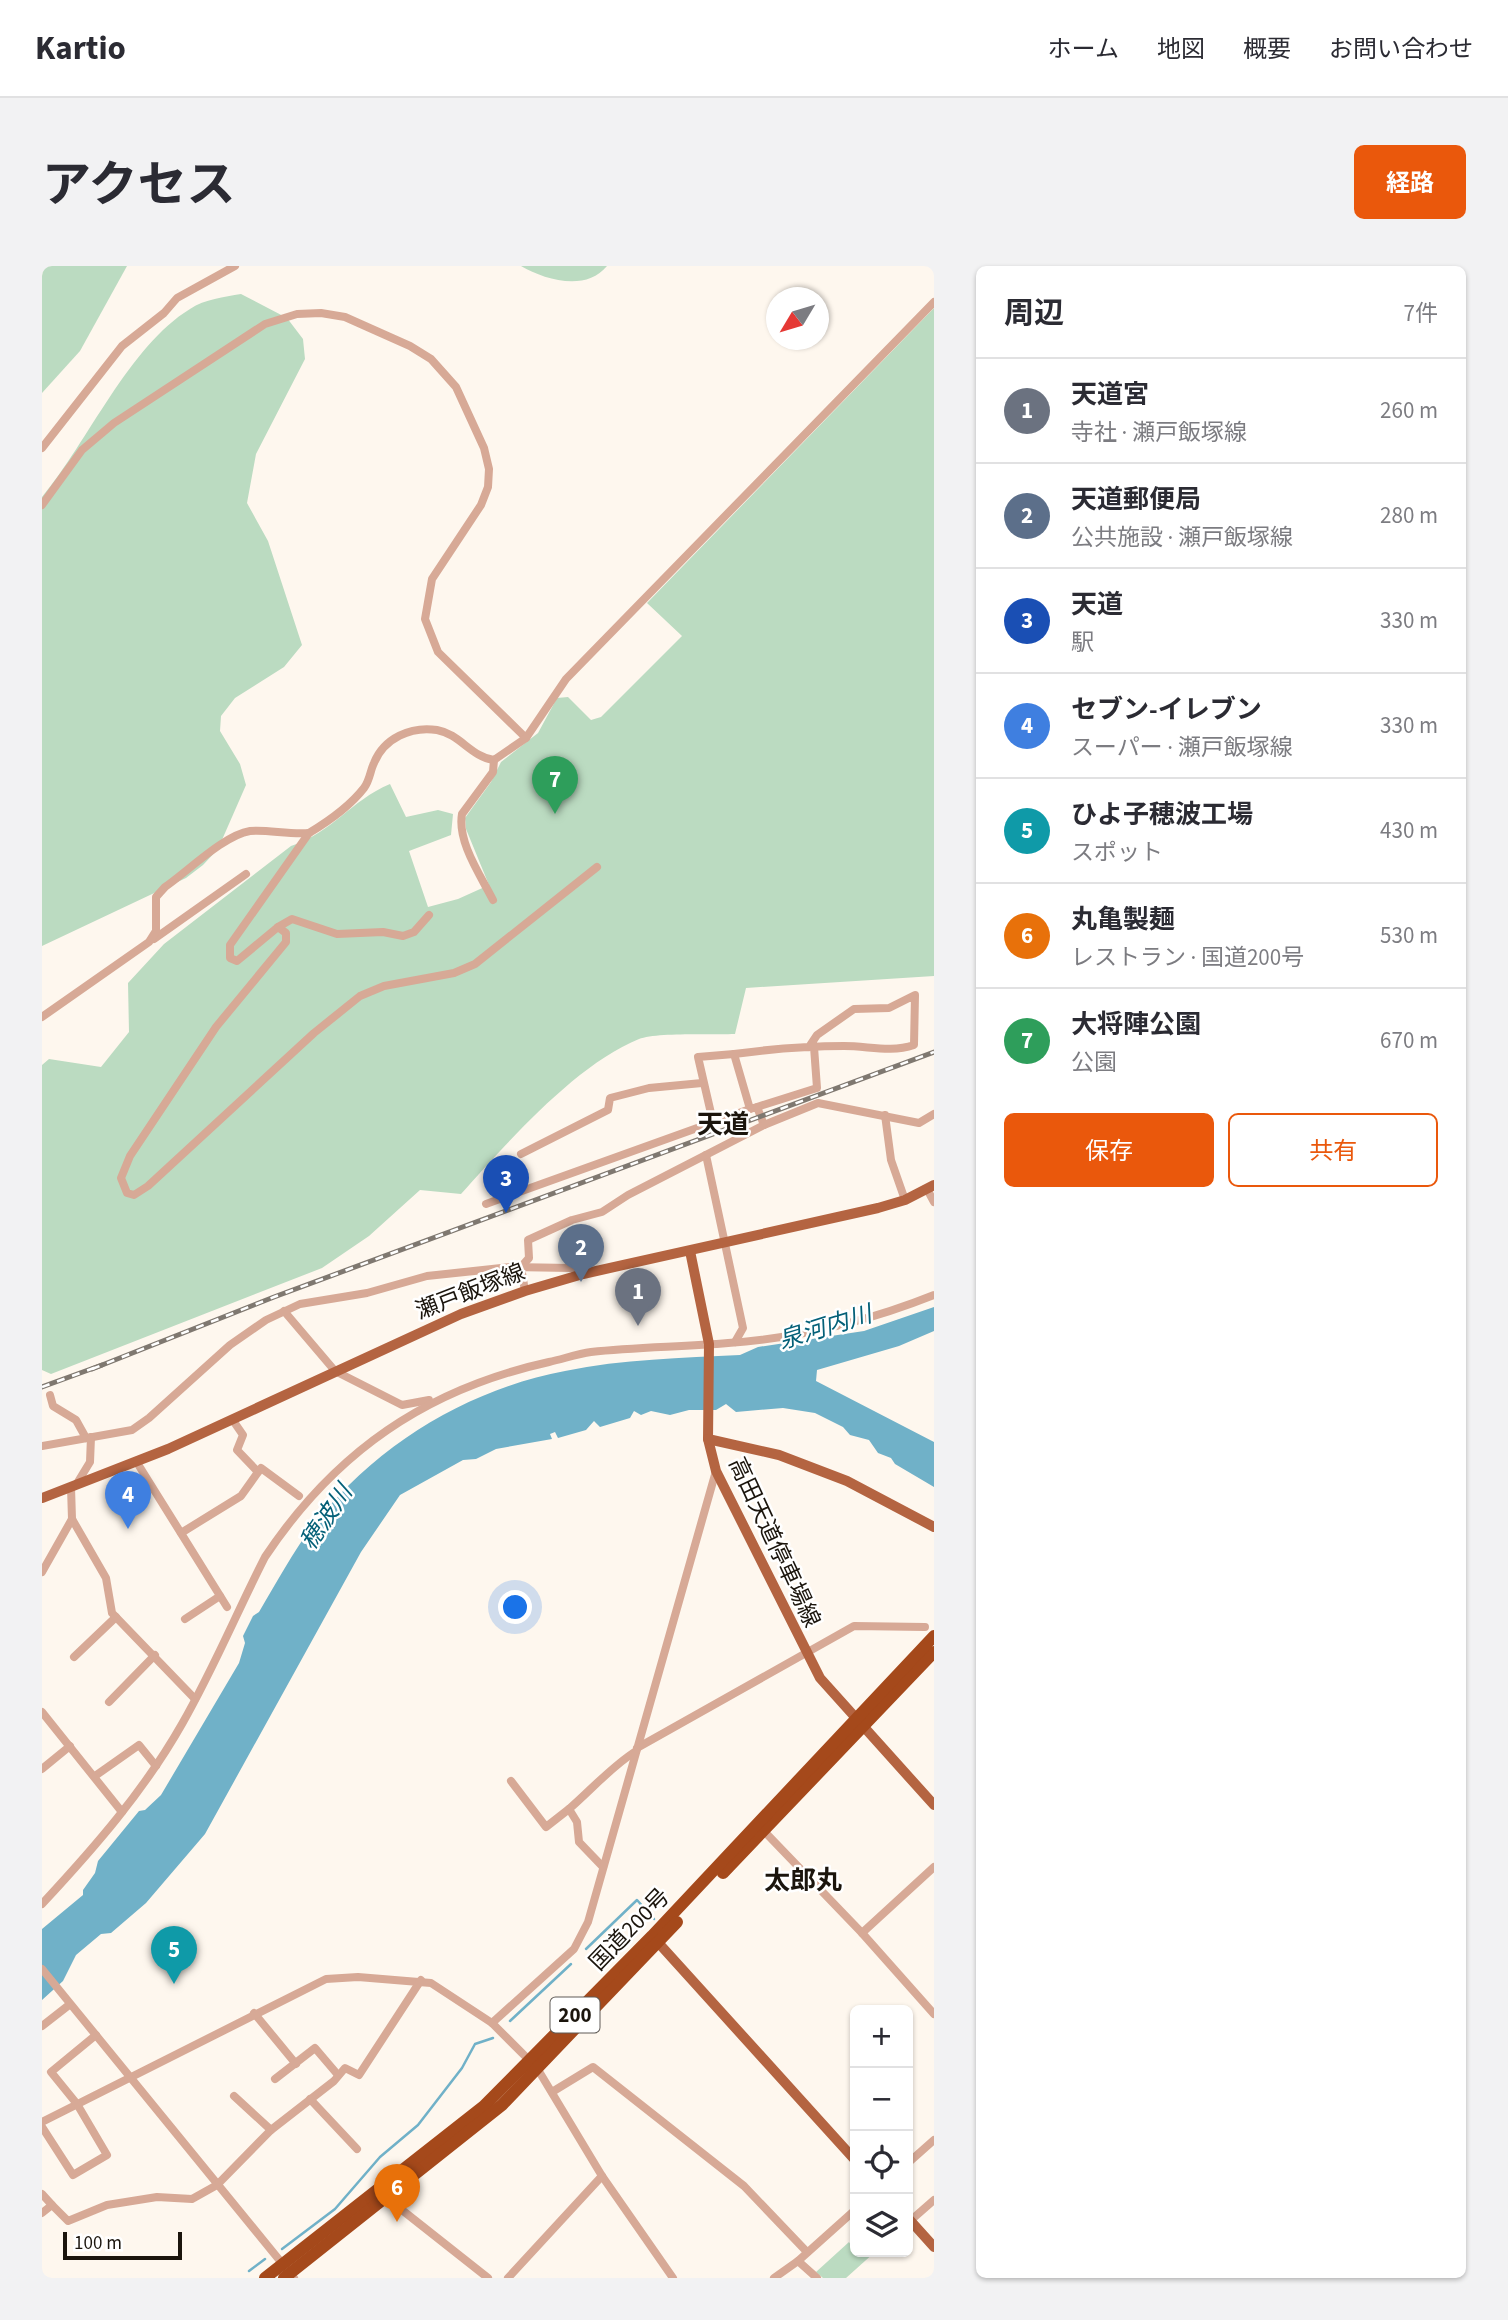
<!DOCTYPE html>
<html lang="ja">
<head>
<meta charset="utf-8">
<style>
	body { margin:0; font-family:"Source Sans 3","Noto Sans JP",sans-serif; background:#f2f2f3; color:#2b2b33 }
	.controls { position:absolute; right:21px; bottom:21px; display:grid; overflow:hidden; border-radius:10px; box-shadow:0 2px 5px #0004 }
	.controls button { width:63px; height:63px; display:grid; place-items:center; padding:0; border:0; border-bottom:2px solid #e1e1e2; background:#fff; color:#2b2b33; font:35px sans-serif }
	.compass { position:absolute; left:724px; top:21px; width:63px; height:63px; border-radius:50%; background:#fff; box-shadow:0 2px 5px #0004; rotate:232deg }
	.scale { position:absolute; left:21px; bottom:18px; width:119px; box-sizing:border-box; padding-left:7px; border:4px solid #1b150d; border-top:0; font-size:19px; line-height:24px; white-space:nowrap; color:#1b150d; -webkit-text-stroke:5px #fff; paint-order:stroke }
	.you { position:absolute; left:474px; top:1342px; width:24px; height:24px; margin:-18px; border:5px solid #fff; border-radius:50%; background:#1a73e8; box-shadow:0 0 0 10px #1a73e833 }
	.badge { display:grid; place-items:center; width:46px; height:46px; border-radius:50%; background:#ea580c; color:#fff; font-size:23px; font-weight:700 }
	.pin { position:absolute; translate:-50% -58px; filter:drop-shadow(0 2px 4px #0008) }
	.pin::after { content:''; position:absolute; top:37px; width:24px; height:21px; background:inherit; clip-path:polygon(0 0,100% 0,50% 100%) }
	.list { margin:0; padding:0; list-style:none }
	h2 { display:flex; justify-content:space-between; align-items:center; height:91px; margin:0; padding:0 28px; font-size:30px }
	h2 small { font-size:23px; font-weight:400; color:#7c7c81 }
	.list li { display:grid; grid-template-columns:46px 1fr auto; gap:21px; align-items:center; box-sizing:border-box; height:105px; padding:0 28px; border-top:2px solid #e1e1e2 }
	.list b { display:block; font-size:26px; white-space:nowrap }
	.list p { margin:0; font-size:23px; white-space:nowrap; color:#7c7c81 }
	.list em { font-size:23px; font-style:normal; color:#7c7c81 }
	.actions { display:flex; gap:14px; padding:21px 28px }
	.actions a { flex:1; padding:16px 0; border:2px solid #ea580c; border-radius:10px; text-align:center; font-size:24px; color:#ea580c }
	.actions .main { background:#ea580c; color:#fff }
	.icon { flex:none; width:38px; height:38px; fill:none; stroke:currentColor; stroke-width:2; stroke-linecap:round; stroke-linejoin:round }
	.map { position:relative; flex:none; width:892px; height:2012px; overflow:hidden; border-radius:10px }
	header { display:flex; align-items:center; gap:42px; box-sizing:border-box; height:98px; padding:0 35px; background:#fff; border-bottom:2px solid #e1e1e2 }
	header strong { font-size:33px }
	nav { display:flex; gap:38px; margin-inline-start:auto; font-size:24px }
	.intro { display:flex; align-items:center; justify-content:space-between; box-sizing:border-box; height:168px; padding:0 42px }
	h1 { margin:0; font-size:49px }
	.button { padding:18px 32px; border-radius:10px; background:#ea580c; color:#fff; font-size:24px; font-weight:700 }
	main { display:flex; gap:42px; padding:0 42px }
	aside { flex:1; background:#fff; border-radius:10px; box-shadow:0 2px 5px #0004 }
	.map>svg:first-child { display:block }
	.green { fill:#bbdbc1 }
	.water { fill:#70b1c8 }
	.lines { fill:none; stroke-linecap:round; stroke-linejoin:round }
	.stream { stroke:#70b1c8; stroke-width:2.5 }
	.minor { stroke:#d7a996; stroke-width:8 }
	.major { stroke:#b46441; stroke-width:10 }
	.highway { stroke:#a5491b; stroke-width:12 }
	.rail-casing { stroke:#7f7870; stroke-width:5 }
	.rail { stroke:#fff; stroke-width:2.5; stroke-dasharray:8; stroke-linecap:butt }
	.labels { text-anchor:middle; stroke-width:5; stroke-linejoin:round; paint-order:stroke }
	.shield { fill:#fff; stroke:#5f5b56; stroke-width:2 }
	.shield-label { font-size:21px; font-weight:bold; fill:#1b150d }
	.street-label { font-size:23px; fill:#1b150d; stroke:#fff }
	.water-label { font-size:24px; font-style:italic; fill:#046078; stroke:#fff }
	.quarter-label { font-size:26px; font-weight:bold; fill:#1b150d; stroke:#fff }
</style>
</head>
<body>
<header>
<strong>Kartio</strong>
<nav><a>ホーム</a><a>地図</a><a>概要</a><a>お問い合わせ</a></nav>
</header>
<div class="intro"><h1>アクセス</h1><a class="button">経路</a></div>
<main>
<div class="map">
<svg width="892" height="2012" viewBox="0 0 892 2012">
	<rect width="100%" height="100%" fill="#fef7ee"/>
	<!-- green -->
	<g class="green">
		<path d="M0 0H85L38 85 0 127Z"/>
		<path d="M479 0H565C544 26 503 14 479 0Z"/>
		<path d="M199 28 245 52 261 73 263 93 214 188 205 237 226 275 260 379 242 401 193 432 179 450 178 465 198 498 204 519 176 583 161 599 144 612 0 680V231C46 176 87 80 148 43 163 33 182 31 199 28Z"/>
		<path d="M892 42V710L704 722 693 768C671 769 614 766 597 773 533 799 465 877 419 928L378 924 327 970 280 1002 9 1108 0 1104V799L7 793 59 801 87 766 86 717 122 678 249 580C291 566 308 535 348 518L364 551 396 544 411 548 409 569 367 585 386 641 416 633 447 619 424 563 423 552 449 516 459 496 496 467 515 432 526 431 549 454 559 451 640 370 605 337Z"/>
		<path d="M807 1976 813 1986H833L804 2012H781L774 2006Z"/>
	</g>
	<!-- water -->
	<path class="water" d="M892 1041V1065L857 1080 775 1104 774 1115 892 1176V1221L853 1198 849 1192 836 1187 827 1174 808 1169 801 1161 773 1147 741 1142 694 1146 684 1138 674 1144H647L628 1149 609 1145 599 1149 592 1145 588 1152 558 1161 552 1155 544 1164 516 1172 513 1166 508 1168 510 1173 454 1183 434 1193 421 1194 358 1229 319 1286 163 1568 104 1637 69 1667 59 1668 34 1689 21 1715 0 1734V1663L41 1629V1624L53 1607 56 1595 97 1545 103 1544 119 1529 197 1397 203 1377 201 1370 211 1350 217 1346C236 1314 254 1280 277 1252 339 1176 428 1123 523 1105 581 1093 640 1092 698 1089L716 1081 822 1065Z"/>
	<g class="lines">
		<!-- stream -->
		<g class="stream">
			<path d="M544 1683 595 1634 612 1653"/>
			<path d="M468 1755 529 1698"/>
			<path d="M240 1983 293 1943 338 1891 376 1859 420 1802 433 1778 451 1772"/>
			<path d="M207 2005 223 1993"/>
		</g>
		<!-- minor -->
		<g class="minor">
			<path d="M0 182 80 80 122 47 135 32 193 0"/>
			<path d="M0 239 40 184 72 157 223 58 255 48 279 47 303 51 368 80 389 93 414 121 442 182 447 203 446 221 439 239 390 313 383 353 396 386 484 472 524 413 892 36"/>
			<path d="M484 472 452 494C429 491 418 468 395 464 369 460 342 472 332 497 328 505 328 514 322 522 308 540 287 555 267 567L188 679V692L195 695 236 661 244 667V676L174 761 88 890 79 912 85 927 92 929 106 920 272 767 318 730 342 720 412 707 433 698 555 601"/>
			<path d="M451 634C439 610 415 576 420 548L451 506 452 494"/>
			<path d="M236 661 250 653 295 668 341 666 361 670 372 666 387 649"/>
			<path d="M112 673 204 608"/>
			<path d="M0 751 107 676 114 665V631L123 621C145 606 182 569 208 565 224 563 248 569 267 567"/>
			<path d="M715 841 775 822 772 781"/>
			<path d="M843 849 849 894 863 934"/>
			<path d="M671 856 656 791 692 788"/>
			<path d="M722 859 715 841 708 843 692 788C729 783 764 780 802 780 827 780 848 787 872 779L873 729 847 742 812 743 775 769 767 781"/>
			<path d="M479 888 566 844 568 832 607 822 660 817"/>
			<path d="M664 889 701 1062 693 1076"/>
			<path d="M885 923 892 936"/>
			<path d="M444 938 708 843"/>
			<path d="M479 1001 487 992 486 974 530 954 560 946 586 929 722 859 776 837 877 857 892 848"/>
			<path d="M479 1001 483 1025"/>
			<path d="M242 1045 293 1105 360 1139 387 1134"/>
			<path d="M8 1129 11 1140 34 1154 44 1172"/>
			<path d="M190 1153 201 1169 195 1184 216 1206"/>
			<path d="M0 1180 90 1164 107 1152 188 1079 224 1054 258 1038 325 1027 385 1010 469 1001 529 1002 541 1008"/>
			<path d="M94 1195 185 1341"/>
			<path d="M34 1219 48 1196 49 1171"/>
			<path d="M29 1221 30 1253 64 1312 70 1347 153 1433"/>
			<path d="M139 1267 199 1230 219 1202 257 1230"/>
			<path d="M0 1306 30 1253"/>
			<path d="M143 1353 178 1330"/>
			<path d="M32 1391 74 1351"/>
			<path d="M67 1436 113 1389"/>
			<path d="M0 1446 80 1546"/>
			<path d="M595 1482 812 1360 883 1361"/>
			<path d="M0 1503 28 1480"/>
			<path d="M53 1510 97 1479 114 1500"/>
			<path d="M469 1515 504 1561 527 1543 535 1556 537 1576 561 1601"/>
			<path d="M527 1543C550 1523 569 1501 594 1485"/>
			<path d="M720 1563 820 1667 892 1748"/>
			<path d="M0 1638C52 1582 102 1525 140 1458 171 1404 195 1346 223 1291 293 1186 384 1123 507 1096 521 1093 535 1088 549 1086 594 1081 641 1081 686 1077 756 1072 827 1055 892 1029"/>
			<path d="M820 1667 892 1601"/>
			<path d="M0 1703 252 2012"/>
			<path d="M212 1747 254 1798"/>
			<path d="M450 1757 532 1683 546 1656 674 1205"/>
			<path d="M0 1760 27 1739"/>
			<path d="M233 1813 273 1782 296 1809"/>
			<path d="M510 1826 551 1801 702 1920 765 1986"/>
			<path d="M192 1830 229 1864"/>
			<path d="M268 1833 315 1883"/>
			<path d="M0 1856 284 1713 316 1711 389 1717 450 1757 495 1802 560 1910 631 2012"/>
			<path d="M0 1861 31 1909 65 1889 35 1838 9 1806 54 1769"/>
			<path d="M866 1897 892 1874"/>
			<path d="M0 1928 10 1939 0 1947"/>
			<path d="M341 1929 446 2012"/>
			<path d="M10 1939 26 1955 65 1939 115 1931 150 1933 175 1919 229 1864 292 1815 303 1802 317 1809 379 1714"/>
			<path d="M868 1955 892 1934"/>
			<path d="M756 1995 775 2012"/>
			<path d="M466 2012 560 1910"/>
			<path d="M732 2012 756 1995 813 1944"/>
		</g>
		<!-- major -->
		<g class="major">
			<path d="M648 985 667 1078 666 1173 674 1205 778 1412 892 1539"/>
			<path d="M666 1173 737 1189 805 1215 892 1261"/>
			<path d="M0 1232 126 1183 419 1048 483 1025 541 1008 836 942 863 934 892 919"/>
			<path d="M612 1672 813 1894"/>
			<path d="M866 1952 892 1981"/>
		</g>
		<!-- highway -->
		<g class="highway">
			<path d="M681 1607 892 1386"/>
			<path d="M223 2012 442 1840 610 1670 892 1370"/>
			<path d="M242 2012 460 1839 635 1656"/>
		</g>
		<!-- rail casing -->
		<g class="rail-casing">
			<g id="rail">
				<path d="M50 1103 232 1031 892 786"/>
				<path d="M0 1121 60 1099"/>
			</g>
		</g>
		<!-- rail -->
		<use href="#rail" class="rail"/>
	</g>
	<g class="labels">
		<!-- shield labels -->
		<rect class="shield" x="508.5" y="1731.5" width="49" height="35" rx="5"/>
		<g class="shield-label">
			<text x="533" y="1756">200</text>
		</g>
		<!-- street labels -->
		<g class="street-label">
			<text transform="translate(428 1025) rotate(-21)" y="8">瀬戸飯塚線</text>
			<text transform="translate(733 1276) rotate(65)" y="8">高田天道停車場線</text>
			<text transform="translate(587 1663) rotate(-46)" y="8">国道200号</text>
		</g>
		<!-- water labels -->
		<g class="water-label">
			<text transform="translate(783 1061) rotate(-17)" y="8">泉河内川</text>
			<text transform="translate(284 1251) rotate(-56)" y="8">穂波川</text>
		</g>
		<!-- quarter labels -->
		<g class="quarter-label">
			<text x="681" y="867">天道</text>
			<text x="761" y="1623">太郎丸</text>
		</g>
	</g>
</svg>
<div class="controls">
<button>+</button>
<button>−</button>
<button><svg class="icon" aria-label="locate" viewBox="0 0 24 24"><circle cx="12" cy="12" r="6"/><path d="M12 2v4M12 18v4M2 12h4M18 12h4"/></svg></button>
<button><svg class="icon" aria-label="layers" viewBox="0 0 24 24"><path d="M12 4l9 5-9 5-9-5zM3 14l9 5 9-5"/></svg></button>
</div>
<svg class="compass" viewBox="-18 -18 36 36"><path d="M0-13l5 13h-10z" fill="#e53935"/><path d="M0 13l5-13h-10z" fill="#7c7c81"/></svg>
<div class="scale">100 m</div>
<div class="you"></div>
<div class="pin badge" style="left:596px;top:1060px;background:#6b7280">1</div>
<div class="pin badge" style="left:539px;top:1016px;background:#5c6f8a">2</div>
<div class="pin badge" style="left:464px;top:947px;background:#1a4fb4">3</div>
<div class="pin badge" style="left:86px;top:1263px;background:#3f7fe0">4</div>
<div class="pin badge" style="left:132px;top:1718px;background:#0f9aa8">5</div>
<div class="pin badge" style="left:355px;top:1956px;background:#e8710a">6</div>
<div class="pin badge" style="left:513px;top:548px;background:#2e9e5b">7</div>
</div>
<aside>
<h2>周辺<small>7件</small></h2>
<ul class="list">
<li><span class="badge" style="background:#6b7280">1</span><div><b>天道宮</b><p>寺社 · 瀬戸飯塚線</p></div><em>260 m</em></li>
<li><span class="badge" style="background:#5c6f8a">2</span><div><b>天道郵便局</b><p>公共施設 · 瀬戸飯塚線</p></div><em>280 m</em></li>
<li><span class="badge" style="background:#1a4fb4">3</span><div><b>天道</b><p>駅</p></div><em>330 m</em></li>
<li><span class="badge" style="background:#3f7fe0">4</span><div><b>セブン-イレブン</b><p>スーパー · 瀬戸飯塚線</p></div><em>330 m</em></li>
<li><span class="badge" style="background:#0f9aa8">5</span><div><b>ひよ子穂波工場</b><p>スポット</p></div><em>430 m</em></li>
<li><span class="badge" style="background:#e8710a">6</span><div><b>丸亀製麺</b><p>レストラン · 国道200号</p></div><em>530 m</em></li>
<li><span class="badge" style="background:#2e9e5b">7</span><div><b>大将陣公園</b><p>公園</p></div><em>670 m</em></li>
</ul>
<div class="actions"><a class="main">保存</a><a>共有</a></div>
</aside>
</main>
</body>
</html>
